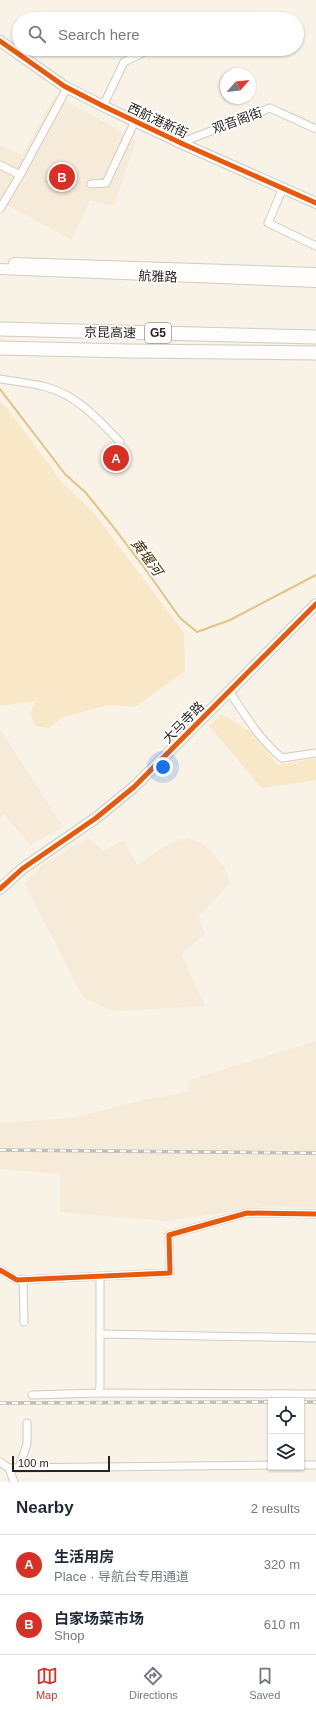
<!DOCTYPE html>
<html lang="en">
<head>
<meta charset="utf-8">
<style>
	body { margin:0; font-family:Arial,"Noto Sans SC",sans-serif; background:#f2f2f3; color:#1f2937 }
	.controls { position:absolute; right:12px; bottom:12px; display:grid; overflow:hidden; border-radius:0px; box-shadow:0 1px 3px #0004 }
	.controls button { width:36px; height:36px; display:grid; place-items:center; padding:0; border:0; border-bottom:1px solid #e0e1e3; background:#fff; color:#1f2937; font:20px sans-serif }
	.compass { position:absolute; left:220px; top:68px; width:36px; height:36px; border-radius:50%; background:#fff; box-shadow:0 1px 3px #0004; rotate:63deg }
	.scale { position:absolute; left:12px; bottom:10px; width:98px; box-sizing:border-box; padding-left:4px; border:2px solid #28241d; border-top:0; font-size:11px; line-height:14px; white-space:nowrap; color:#28241d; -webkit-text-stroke:3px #fff; paint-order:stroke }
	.you { position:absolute; left:163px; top:767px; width:14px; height:14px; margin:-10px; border:3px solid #fff; border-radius:50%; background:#1a73e8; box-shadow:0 0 0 6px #1a73e833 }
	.badge { display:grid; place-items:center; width:26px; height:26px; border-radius:50%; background:#d93025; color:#fff; font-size:13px; font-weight:700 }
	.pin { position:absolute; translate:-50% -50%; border:2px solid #fff; box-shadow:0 1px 4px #0006 }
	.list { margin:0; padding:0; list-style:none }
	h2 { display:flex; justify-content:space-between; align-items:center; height:52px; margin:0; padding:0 16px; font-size:17px }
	h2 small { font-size:13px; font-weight:400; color:#747a83 }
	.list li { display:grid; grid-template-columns:26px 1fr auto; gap:12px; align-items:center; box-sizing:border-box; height:60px; padding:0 16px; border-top:1px solid #e0e1e3 }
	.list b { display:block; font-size:15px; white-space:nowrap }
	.list p { margin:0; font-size:13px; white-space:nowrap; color:#747a83 }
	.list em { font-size:13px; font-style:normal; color:#747a83 }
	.icon { flex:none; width:22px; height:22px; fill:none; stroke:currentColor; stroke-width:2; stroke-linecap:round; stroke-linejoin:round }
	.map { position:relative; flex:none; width:316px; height:1482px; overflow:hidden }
	.search { position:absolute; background:#fff; box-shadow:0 1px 3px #0004; left:12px; right:12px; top:12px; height:44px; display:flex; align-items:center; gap:10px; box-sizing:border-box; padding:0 14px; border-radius:22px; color:#747a83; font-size:15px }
	.sheet { height:172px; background:#fff }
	nav { display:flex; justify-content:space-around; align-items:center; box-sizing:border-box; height:56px; border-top:1px solid #e0e1e3; background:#fff; font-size:11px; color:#747a83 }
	nav a { display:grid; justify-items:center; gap:2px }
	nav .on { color:#d93025 }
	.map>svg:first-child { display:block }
	.built { fill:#f6ebd8 }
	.green { fill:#f9e8c8 }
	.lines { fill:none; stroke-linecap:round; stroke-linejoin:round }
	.stream { stroke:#e3c37f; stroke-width:2 }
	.street-casing { stroke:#d0ccc4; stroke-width:9 }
	.secondary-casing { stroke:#d0ccc4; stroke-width:12 }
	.highway-casing { stroke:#d0ccc4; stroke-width:15 }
	.street { stroke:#fefdfb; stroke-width:7 }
	.secondary { stroke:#fefdfb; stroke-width:10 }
	.highway { stroke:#fefdfb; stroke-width:13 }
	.rail-casing { stroke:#bfbebc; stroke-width:3.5 }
	.rail { stroke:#fff; stroke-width:2; stroke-dasharray:6; stroke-linecap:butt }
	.cycleway-casing { stroke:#fff; stroke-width:8 }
	.cycleway { stroke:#e8590c; stroke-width:5 }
	.labels { text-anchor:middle; stroke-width:3.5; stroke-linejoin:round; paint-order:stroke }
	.shield { fill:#fff; stroke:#686661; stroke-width:1 }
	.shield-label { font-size:12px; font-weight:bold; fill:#28241d }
	.street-label { font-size:13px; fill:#28241d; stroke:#fff }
	.water-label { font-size:14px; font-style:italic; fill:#402f05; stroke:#fff }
</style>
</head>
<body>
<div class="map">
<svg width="316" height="1482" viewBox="0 0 316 1482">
	<rect width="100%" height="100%" fill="#f8f2e7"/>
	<!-- built -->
	<g class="built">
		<path d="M55 95 136 140 114 206 90 200 72 240 0 201V145L22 155Z"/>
		<path d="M0 729 63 827 30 845 4 814 0 817Z"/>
		<path d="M187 837 206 846 224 867 230 883 198 917 205 934 181 954 205 1006 113 1011 83 997 25 884 44 863 89 838 103 851 124 840 137 865 164 847Z"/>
		<path d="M316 1041V1208L269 1206 166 1221 60 1212V1174L0 1169V1123L74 1118 126 1104 190 1091 187 1081Z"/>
	</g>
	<!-- green -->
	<g class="green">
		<path d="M0 402 8 409 63 484 94 513 184 633 185 671 135 707 110 705 63 717 49 728 35 726 30 713 36 701 0 706Z"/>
		<path d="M222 714 251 732 278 765 316 758V780L262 788 209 726Z"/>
	</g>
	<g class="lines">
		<!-- stream -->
		<path class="stream" d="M0 389 65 474 86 493 111 524 146 570 180 618 197 632 230 620 316 575"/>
		<!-- street casing -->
		<g class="street-casing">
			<g id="street">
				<path d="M103 106 124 62 150 49"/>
				<path d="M180 143 270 108 316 129"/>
				<path d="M0 165 20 175"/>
				<path d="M91 184 106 183 135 121"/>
				<path d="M283 188 268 223 316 246"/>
				<path d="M0 209 20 175 67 88"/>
				<path d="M0 379C15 381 31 383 46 387 77 395 99 420 120 442"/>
				<path d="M229 691C245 715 260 740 282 758L316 753"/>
				<path d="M0 1270 17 1280 170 1273 169 1235 247 1213 316 1214"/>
				<path d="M23 1279 24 1322"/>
				<path d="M100 1334 316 1338"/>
				<path d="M98 1393 316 1394"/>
				<path d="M32 1395 98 1393 100 1387V1276"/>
				<path d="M0 1462 9 1468 271 1465"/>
				<path d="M301 1465H316"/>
				<path d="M9 1468 14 1482"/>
				<path d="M19 1468 27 1444V1423"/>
			</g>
		</g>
		<!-- secondary casing -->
		<g class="secondary-casing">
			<g id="secondary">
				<path d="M0 41 64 86 103 106 183 144 316 203"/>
				<path d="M14 263 316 273"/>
				<path d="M0 269 316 282"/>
				<path d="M0 889 22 869 96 818 134 787 316 604"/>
			</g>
		</g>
		<!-- highway casing -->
		<g class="highway-casing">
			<g id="highway">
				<path d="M0 329 316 337"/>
				<path d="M0 348 128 351 316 353"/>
			</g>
		</g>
		<!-- street -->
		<use href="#street" class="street"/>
		<!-- secondary -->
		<use href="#secondary" class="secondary"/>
		<!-- highway -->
		<use href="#highway" class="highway"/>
		<!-- rail casing -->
		<g class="rail-casing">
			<g id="rail">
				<path d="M0 1150 316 1153"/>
				<path d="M301 1402H316"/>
				<path d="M0 1403 271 1402"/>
			</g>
		</g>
		<!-- rail -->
		<use href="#rail" class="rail"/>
		<!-- cycleway casing -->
		<g class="cycleway-casing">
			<g id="cycleway">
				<path d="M0 41 64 86 103 106 183 144 316 203"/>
				<path d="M0 889 22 869 96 818 134 787 316 604"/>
				<path d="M0 1270 17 1280 170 1273 169 1235 247 1213 316 1214"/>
			</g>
		</g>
		<!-- cycleway -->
		<use href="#cycleway" class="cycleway"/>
	</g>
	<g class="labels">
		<!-- shield labels -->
		<rect class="shield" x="145" y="323" width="26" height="20" rx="3"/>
		<g class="shield-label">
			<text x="158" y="337">G5</text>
		</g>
		<!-- street labels -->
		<g class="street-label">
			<text transform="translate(158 120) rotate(25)" y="5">西航港新街</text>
			<text transform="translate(237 120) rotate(-20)" y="5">观音阁街</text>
			<text transform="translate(158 276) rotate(2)" y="5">航雅路</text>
			<text transform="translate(110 332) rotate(1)" y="5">京昆高速</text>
			<text transform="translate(183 722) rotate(-45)" y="5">大马寺路</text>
		</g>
		<!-- water labels -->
		<g class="water-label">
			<text transform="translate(147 557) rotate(54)" y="5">黄堰河</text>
		</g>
	</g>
</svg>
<div class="controls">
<button><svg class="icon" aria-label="locate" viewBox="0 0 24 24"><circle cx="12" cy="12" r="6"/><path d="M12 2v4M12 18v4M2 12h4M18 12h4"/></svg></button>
<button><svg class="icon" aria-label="layers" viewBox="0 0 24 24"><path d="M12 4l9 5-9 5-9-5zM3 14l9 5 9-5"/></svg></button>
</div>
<svg class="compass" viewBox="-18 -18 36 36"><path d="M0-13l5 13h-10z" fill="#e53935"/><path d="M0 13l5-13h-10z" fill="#747a83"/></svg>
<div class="scale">100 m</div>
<div class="you"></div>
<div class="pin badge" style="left:116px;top:458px">A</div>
<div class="pin badge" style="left:62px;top:177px">B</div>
<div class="search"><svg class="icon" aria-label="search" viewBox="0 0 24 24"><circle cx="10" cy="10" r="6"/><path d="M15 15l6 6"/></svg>Search here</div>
</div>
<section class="sheet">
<h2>Nearby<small>2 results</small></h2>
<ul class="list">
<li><span class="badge">A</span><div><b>生活用房</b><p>Place · 导航台专用通道</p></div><em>320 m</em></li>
<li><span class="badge">B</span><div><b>白家场菜市场</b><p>Shop</p></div><em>610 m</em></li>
</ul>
</section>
<nav>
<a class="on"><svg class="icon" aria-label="map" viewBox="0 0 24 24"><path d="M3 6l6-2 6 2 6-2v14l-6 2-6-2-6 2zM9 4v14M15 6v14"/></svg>Map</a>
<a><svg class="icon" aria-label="directions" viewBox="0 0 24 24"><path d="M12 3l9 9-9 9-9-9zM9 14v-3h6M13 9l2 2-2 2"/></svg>Directions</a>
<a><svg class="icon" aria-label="saved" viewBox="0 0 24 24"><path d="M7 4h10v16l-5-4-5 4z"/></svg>Saved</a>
</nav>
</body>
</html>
